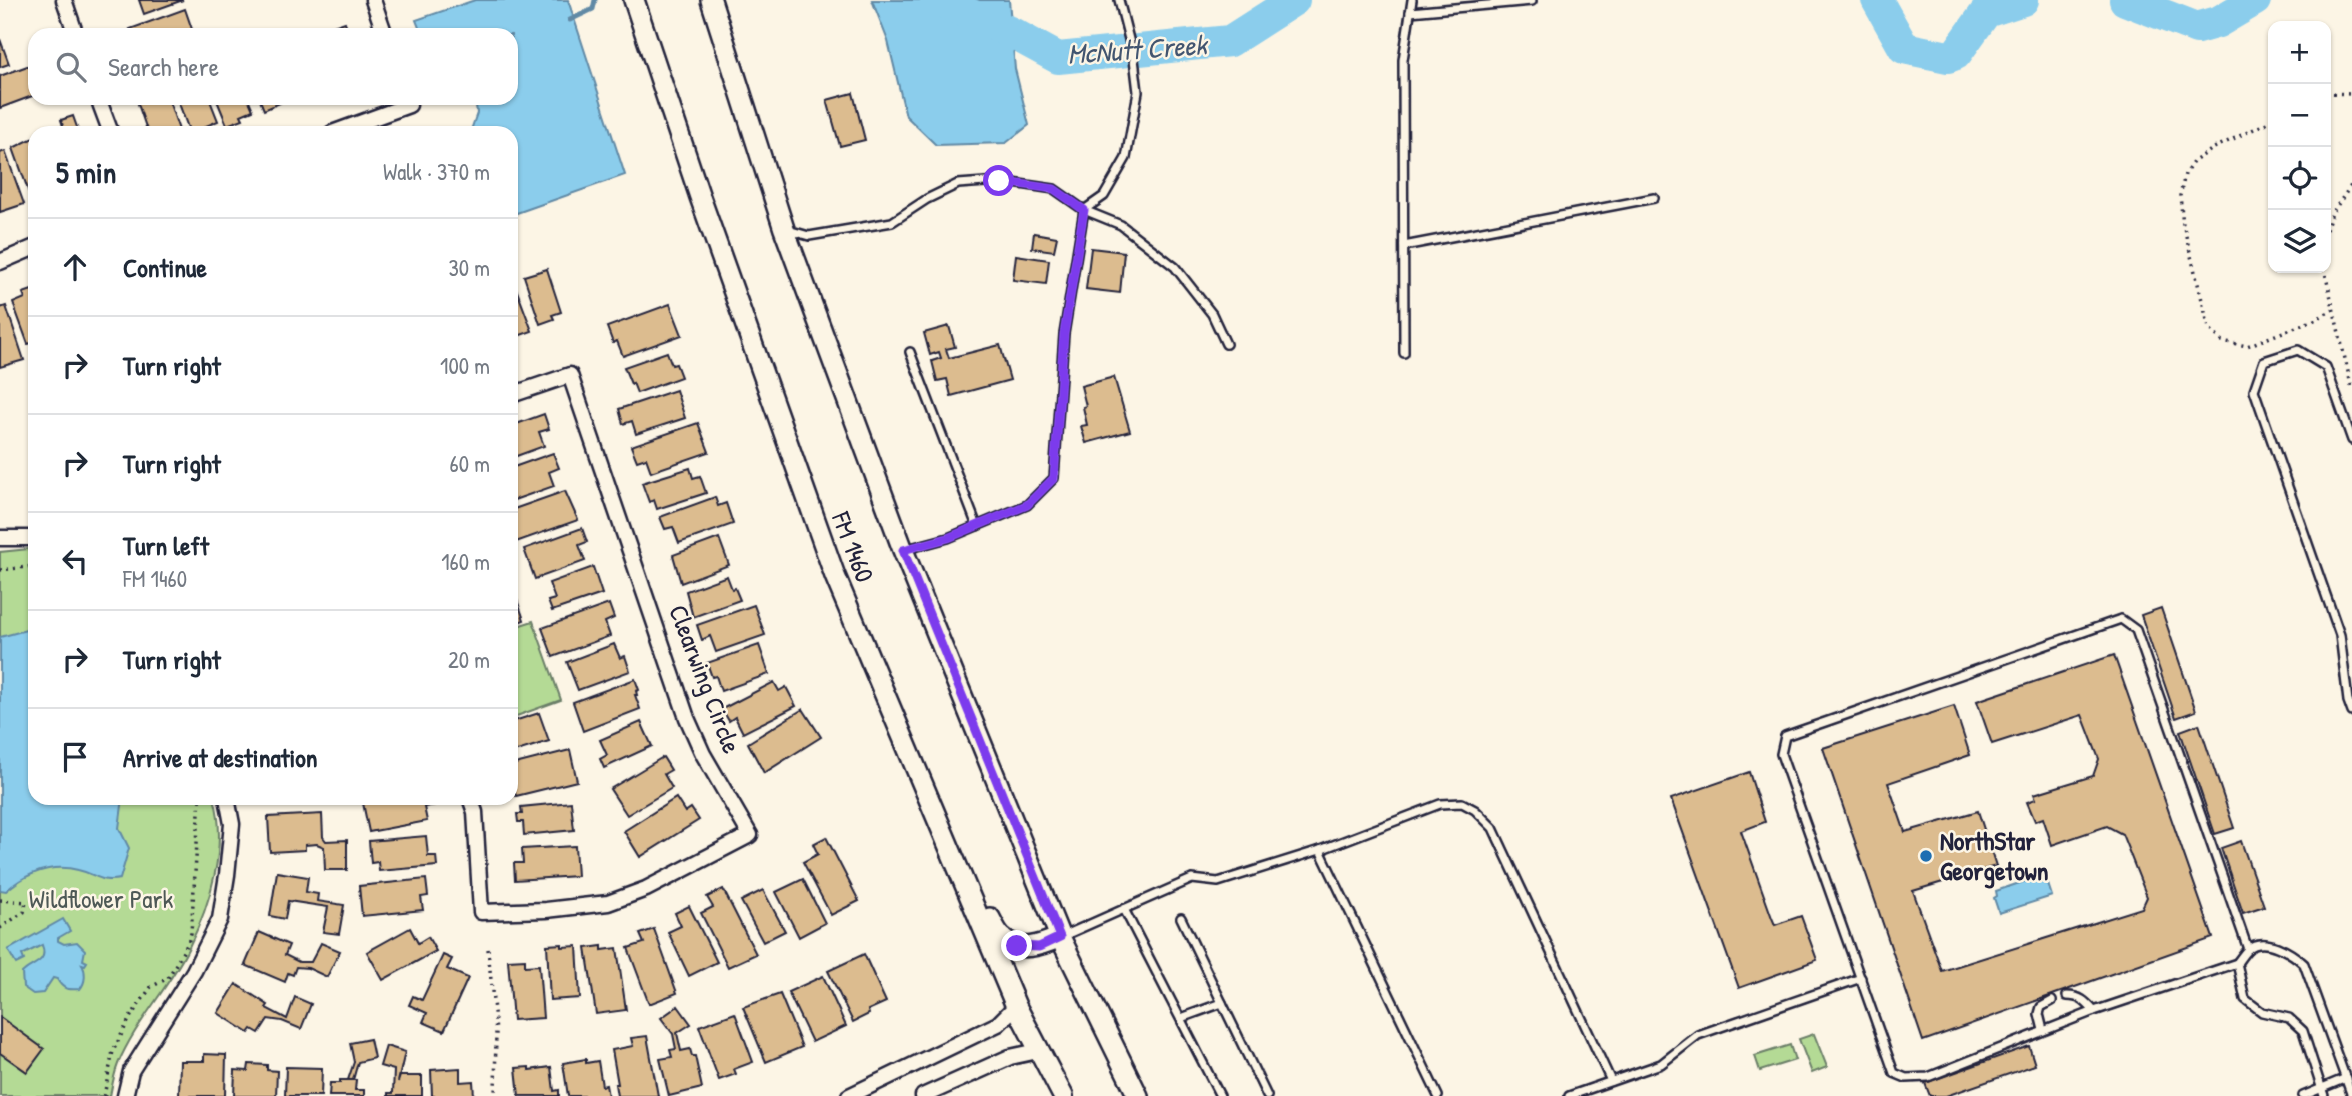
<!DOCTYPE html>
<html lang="en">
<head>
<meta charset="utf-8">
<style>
	body { margin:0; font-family:"Patrick Hand",sans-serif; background:#f6f6f7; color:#1f2937 }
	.controls { position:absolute; right:21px; top:21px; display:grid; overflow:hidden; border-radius:14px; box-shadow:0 2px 5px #0004 }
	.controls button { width:63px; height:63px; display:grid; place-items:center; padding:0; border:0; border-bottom:2px solid #e0e1e3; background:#fff; color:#1f2937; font:35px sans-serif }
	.stop { position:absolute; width:21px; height:21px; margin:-16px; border:5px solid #7c3aed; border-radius:50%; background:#fff }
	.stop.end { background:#7c3aed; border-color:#fff; box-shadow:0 2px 7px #0008 }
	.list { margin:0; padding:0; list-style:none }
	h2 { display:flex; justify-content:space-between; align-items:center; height:91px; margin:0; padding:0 28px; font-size:30px }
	h2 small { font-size:23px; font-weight:400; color:#747a83 }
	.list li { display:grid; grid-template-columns:46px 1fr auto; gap:21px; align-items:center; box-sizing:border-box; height:98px; padding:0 28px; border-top:2px solid #e0e1e3 }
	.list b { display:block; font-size:26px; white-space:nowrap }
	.list p { margin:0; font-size:23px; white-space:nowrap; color:#747a83 }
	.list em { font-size:23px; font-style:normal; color:#747a83 }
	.icon { flex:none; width:38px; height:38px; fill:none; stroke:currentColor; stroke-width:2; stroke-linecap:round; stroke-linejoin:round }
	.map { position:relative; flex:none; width:2352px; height:1096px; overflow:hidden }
	.search { position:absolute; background:#fff; box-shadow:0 2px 5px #0004; left:28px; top:28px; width:490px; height:77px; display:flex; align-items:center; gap:18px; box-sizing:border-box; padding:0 24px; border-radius:21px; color:#747a83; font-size:26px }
	.panel { position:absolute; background:#fff; box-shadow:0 2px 5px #0004; left:28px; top:126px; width:490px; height:679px; border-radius:21px }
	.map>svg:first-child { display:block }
	.green { fill:#b4da95; stroke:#6b7e68; stroke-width:2 }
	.water { fill:#8bcdec; stroke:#6189a5; stroke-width:2 }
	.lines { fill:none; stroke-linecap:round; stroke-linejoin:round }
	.stream { stroke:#6189a5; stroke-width:5 }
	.river { stroke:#8bcdec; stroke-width:32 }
	.building { fill:#dcbc8f; stroke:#22223b; stroke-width:2 }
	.service-casing { stroke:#22223b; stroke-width:12 }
	.minor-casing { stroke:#22223b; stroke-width:19 }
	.secondary-casing { stroke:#22223b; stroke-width:24 }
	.path { stroke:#22223b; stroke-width:3.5; stroke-dasharray:2 5; stroke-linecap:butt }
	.service { stroke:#fcf5e5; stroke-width:7 }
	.minor { stroke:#fcf5e5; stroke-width:14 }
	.secondary { stroke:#fcf5e5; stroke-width:19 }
	.route { stroke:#7c3aed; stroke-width:9 }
	.poi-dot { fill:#1f6fb2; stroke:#fcf5e5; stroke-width:2.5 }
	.labels { text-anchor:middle; stroke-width:5; stroke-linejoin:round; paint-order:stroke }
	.street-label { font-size:26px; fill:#22223b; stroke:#fcf5e5 }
	.poi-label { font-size:26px; font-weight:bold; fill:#22223b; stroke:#fcf5e5; text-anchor:start }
	.park-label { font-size:26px; fill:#4e5956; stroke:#fcf5e5 }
	.water-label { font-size:28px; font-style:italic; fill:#425570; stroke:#fcf5e5 }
</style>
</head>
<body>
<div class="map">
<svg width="2352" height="1096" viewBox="0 0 2352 1096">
	<rect width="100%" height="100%" fill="#fcf5e5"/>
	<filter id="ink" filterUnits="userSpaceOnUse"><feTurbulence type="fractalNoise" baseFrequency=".0143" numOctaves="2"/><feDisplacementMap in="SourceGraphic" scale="14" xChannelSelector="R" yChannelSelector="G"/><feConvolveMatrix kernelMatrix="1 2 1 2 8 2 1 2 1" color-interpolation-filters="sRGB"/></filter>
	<g filter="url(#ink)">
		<!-- green -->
		<g class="green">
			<path d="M29 549 35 550V798H214C228 846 210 906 188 949 168 989 135 1023 118 1064 114 1074 112 1086 110 1096H0V552Z"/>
			<path d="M533 621 561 700 511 718V628Z"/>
			<path d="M1814 1034 1827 1067 1812 1073 1799 1039Z"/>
			<path d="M1790 1045 1795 1060 1760 1071 1755 1056Z"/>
		</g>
		<!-- water -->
		<g class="water">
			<path d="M475 0H568L625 175 511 215V133H470L477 113 475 98H511V35H422L416 20Z"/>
			<path d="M872 0H1009L1015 69 1029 125 1006 143 936 145 906 116 888 41Z"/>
			<path d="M26 630 35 634V798H123L119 828 129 848 120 879C99 883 97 874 78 870 50 863 27 873 6 891L0 890V637Z"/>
			<path d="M2040 876 2042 882 2047 881 2052 896 1999 913 1994 898 1997 896 1996 891Z"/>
			<path d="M63 919 70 931 58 938V941L64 944 77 942 85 950 83 960 87 962 85 965 82 964C86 972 86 982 80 989 68 990 63 990 57 979L53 978 43 993 33 994 23 987 22 973C31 963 49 963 42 945L22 955 24 960 16 964 8 950Z"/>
		</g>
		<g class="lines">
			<!-- stream -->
			<path class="stream" d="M570 20 593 9 595 0"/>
			<!-- river -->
			<g class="river">
				<path d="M938 0 1012 33 1058 58 1230 41 1294 0"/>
				<path d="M1877 0 1904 48 1948 57 1956 54 1986 12 2023 0"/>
				<path d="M2125 0 2197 28 2218 22 2255 0"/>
			</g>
		</g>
		<!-- building -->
		<g class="building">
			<path d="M139 0H183L144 14Z"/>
			<path d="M185 9 194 35H133L130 29Z"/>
			<path d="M345 22 350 35H320L319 31Z"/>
			<path d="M0 39 9 64 0 67Z"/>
			<path d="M33 64 35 95 0 108V76Z"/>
			<path d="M853 93 865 140 840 146 827 100Z"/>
			<path d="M136 98H168L180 133H148Z"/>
			<path d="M177 98H209L218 121 206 126 207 129 190 133Z"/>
			<path d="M216 98H248L253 110 241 115 243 119 227 125Z"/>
			<path d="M259 98H283L279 99 280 103 264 110Z"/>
			<path d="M73 116 79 133H49L63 126 61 120Z"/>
			<path d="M35 137V196L31 198 13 148Z"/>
			<path d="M5 151 24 204 0 212V153Z"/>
			<path d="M1034 233 1057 237 1054 251 1032 248Z"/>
			<path d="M1091 248 1124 252 1120 293 1086 289Z"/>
			<path d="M1016 255 1049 260 1046 284 1013 280Z"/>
			<path d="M547 269 561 312 552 315 554 319 540 324 524 276Z"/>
			<path d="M511 275 532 331 518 336 514 325 511 326Z"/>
			<path d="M35 289V342L28 344 13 303 25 298 23 293Z"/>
			<path d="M670 304 682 335 623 356 617 341 613 343 607 327Z"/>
			<path d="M6 306 24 360 0 367V308Z"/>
			<path d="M949 326 955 347 946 349 949 358 1000 345 1010 380 951 396 947 379 937 381 932 361 941 358 939 352 930 355 924 333Z"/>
			<path d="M667 352 672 365 676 364 681 377 637 393 633 383 631 384 624 367Z"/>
			<path d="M1114 377 1130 431 1086 443 1081 426 1087 425 1083 407 1086 406 1081 386Z"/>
			<path d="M676 390 685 418 636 434 632 421 623 424 619 409Z"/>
			<path d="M544 414 549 429 539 432 544 446 511 458V426Z"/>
			<path d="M698 423 709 452 651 472 646 458 637 461 631 446Z"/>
			<path d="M553 453 559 468 549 472 554 486 511 501V468Z"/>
			<path d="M690 468 693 478 700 476 706 493 657 509 654 500 649 502 642 483Z"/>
			<path d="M565 491 578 520 516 542 511 528V510Z"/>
			<path d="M715 497 718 506 726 503 733 524 679 543 673 527 665 529 660 517Z"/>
			<path d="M582 528 587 542 579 545 585 561 535 579 524 549Z"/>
			<path d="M719 538 729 565 681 583 673 555Z"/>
			<path d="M593 567 602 594 552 611 548 601 555 599 549 583Z"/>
			<path d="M727 576 732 589 735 588 740 600 693 617 686 591Z"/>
			<path d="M514 591 524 620 511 625V592Z"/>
			<path d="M609 604 614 618 605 622 610 636 553 657 542 628Z"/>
			<path d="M754 605 765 635 716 652 710 636 702 640 697 625Z"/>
			<path d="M2161 608 2196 711 2176 718 2141 615Z"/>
			<path d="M614 644 620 658 625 656 630 671 578 690 567 662Z"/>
			<path d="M759 645 769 674 721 691 716 676 712 677 707 663Z"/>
			<path d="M2114 655 2213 938 1923 1041 1823 748 1954 706 1970 755 1888 783 1905 832 1978 811 1996 866 1913 891 1942 971 2142 908 2147 897 2122 834 2107 826 2052 845 2043 818 2035 821 2027 802 2036 799 2034 794 2093 776 2099 759 2082 715 1992 744 1977 701Z"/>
			<path d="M635 679 639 690 636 691 637 695H635L640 709 583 731 573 702Z"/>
			<path d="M774 682 779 691 786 687 796 706 743 733 735 717 729 721 722 709Z"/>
			<path d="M803 709 821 737 764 773 748 743Z"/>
			<path d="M539 713 549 741 511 753V722Z"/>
			<path d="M641 722 652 746 604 768 600 759 607 755 600 740Z"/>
			<path d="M2199 724 2234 828 2215 834 2180 731Z"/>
			<path d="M570 750 577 781 516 796 511 782V765Z"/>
			<path d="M663 757 671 770 664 774 672 788 627 815 610 789Z"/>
			<path d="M1749 772 1765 822 1741 831 1772 918 1775 925 1801 916 1817 960 1739 988 1671 799Z"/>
			<path d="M389 798H435L436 805 424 807 427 821 369 832 363 803Z"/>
			<path d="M676 798 685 812 691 808 699 820 640 857 624 831Z"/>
			<path d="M571 802 574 830 524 835 523 822H518L517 814H522L521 807Z"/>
			<path d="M322 814 323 837 326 841 347 840V870H325L324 847 317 844 305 845V850L270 852 268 817Z"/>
			<path d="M426 836 428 856H436L437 866 379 871 378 862 371 863 369 841Z"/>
			<path d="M826 837 859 901 831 915 803 862 818 854 813 844Z"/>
			<path d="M2241 841 2264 906 2243 913 2221 848Z"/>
			<path d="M575 846 577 876 515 880 514 863H523L522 849Z"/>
			<path d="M277 872 308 877 306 892 318 894 317 901 344 905 339 934 323 932 328 907 288 901 285 919 270 916Z"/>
			<path d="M426 879 428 896 421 897 423 910 362 916 359 886Z"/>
			<path d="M803 879 825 923 799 937 776 892Z"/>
			<path d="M723 889 756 954 728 967 701 913 713 907 707 897Z"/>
			<path d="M763 890 785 931 763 942 741 901Z"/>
			<path d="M689 906 717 962 689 976 668 932 681 926 675 913Z"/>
			<path d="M410 928 418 943 428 937 436 951 383 980 367 952Z"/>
			<path d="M654 929 677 993 649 1004 628 948 644 943 640 934Z"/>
			<path d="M259 932 289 945 285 955 299 962H311L321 943 340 951 327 977 308 968 296 967 293 975 288 973 285 982 245 965Z"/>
			<path d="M562 944V947L577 946 580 998 550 1000 547 945Z"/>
			<path d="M602 946V950L617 948 626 1010 596 1014 586 948Z"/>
			<path d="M864 954 886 1002 868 1010 869 1014 853 1022 828 971Z"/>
			<path d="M443 955 452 959 447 969 468 978 444 1031 423 1022 427 1013 409 1005 413 996 422 1000Z"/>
			<path d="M525 959V966L539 965 543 1018 513 1020 508 960Z"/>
			<path d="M823 976 846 1026 812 1042 788 992Z"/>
			<path d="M236 984 268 1005 266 1008 287 1019 295 997 311 1004 301 1029 282 1021 268 1019 259 1033 252 1029 249 1033 218 1013Z"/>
			<path d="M780 994 802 1047 766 1062 743 1007Z"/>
			<path d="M678 1006 691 1024 677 1033 681 1051 690 1049 692 1056H695L702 1088 669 1096 660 1059 672 1057 670 1050 676 1049 673 1034 661 1018Z"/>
			<path d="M735 1013 753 1062 734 1069 736 1074 719 1080 699 1026Z"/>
			<path d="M0 1017 44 1049 27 1072 0 1053Z"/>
			<path d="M647 1036 658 1096H617L615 1084H618L612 1050 633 1046 631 1038Z"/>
			<path d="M370 1039 374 1058 358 1062 353 1080H348L354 1062 350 1043Z"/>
			<path d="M386 1046 405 1052 398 1082 400 1076H422V1096H388V1093H393L394 1070 380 1066Z"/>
			<path d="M2029 1046 2035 1065 1946 1096H1930L1925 1083Z"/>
			<path d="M204 1054 226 1055 225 1096H179L180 1061H204Z"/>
			<path d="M586 1059V1063L598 1061 602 1086 606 1085 608 1096H568L563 1063Z"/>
			<path d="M249 1064 267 1065V1070L277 1071 276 1096H234L235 1070 248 1071Z"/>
			<path d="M286 1067 322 1068 321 1096H285Z"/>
			<path d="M529 1067V1070L551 1067 554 1091 559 1090V1096H519L516 1068Z"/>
			<path d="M460 1068V1082L473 1081 474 1096H432L431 1070Z"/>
			<path d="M340 1080H356L355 1090H364V1096H329L330 1083H340Z"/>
		</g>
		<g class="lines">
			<!-- service casing -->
			<g class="service-casing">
				<g id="service">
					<path d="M1410 12 1532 1"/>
					<path d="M788 230 809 236 892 222 927 199 958 184 999 181 1054 189 1084 210 1121 225 1175 267 1212 314 1226 344"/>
					<path d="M1404 246 1654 198"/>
					<path d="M910 352 977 526"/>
					<path d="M1404 353 1403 60 1412 0"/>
					<path d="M2352 440 2326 367 2298 350 2264 361 2254 390 2340 635 2348 701 2352 712"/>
					<path d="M903 550 948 538 1027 505 1054 478 1064 334 1084 210 1104 196 1126 158 1138 92 1134 59 1119 0"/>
					<path d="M1320 850 1438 1096"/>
					<path d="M1124 909 1192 879 1218 882 1320 850 1440 804 1462 803 1475 810 1493 828 1611 1081"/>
					<path d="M1181 918 1267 1096"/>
					<path d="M1061 937 1124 909 1220 1096"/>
					<path d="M2237 963 2094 1011 1928 1077 1906 1078 1894 1073 1781 754 1785 736 2121 619 2136 630 2248 949"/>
					<path d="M2067 996C2080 996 2085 1001 2094 1011"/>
					<path d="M1181 1018 1222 1003"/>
					<path d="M2043 1030 2039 1014 2041 1007 2052 1001"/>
					<path d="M1569 1096 1661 1064 1698 1035 1861 978"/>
					<path d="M2303 1096 2346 1078"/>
					<path d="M2324 1096 2303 1031 2289 1018 2262 1012 2245 999 2237 963C2240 959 2244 953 2248 949 2264 935 2292 953 2304 964L2352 1096"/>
				</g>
			</g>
			<!-- minor casing -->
			<g class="minor-casing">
				<g id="minor">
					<path d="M64 0 76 35"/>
					<path d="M373 0 385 35"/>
					<path d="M98 98 111 133"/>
					<path d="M332 133 409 105 407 98"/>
					<path d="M0 262 35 247"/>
					<path d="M0 538H35"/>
					<path d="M470 798 475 812 481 912 546 910 608 903 646 889 750 835 703 754 687 718 570 375 511 395"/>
					<path d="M125 1096 131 1071 194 971 220 919 227 875 232 824 227 798"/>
					<path d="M849 1096 998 1024 1016 1006"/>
					<path d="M923 1096 1010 1057 1038 1051"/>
				</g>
			</g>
			<!-- secondary casing -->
			<g class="secondary-casing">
				<g id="secondary">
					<path d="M634 0 700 197 835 576 1016 1006 1063 1096"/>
					<path d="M711 0 784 229 903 550 1060 937 1138 1096"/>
					<path d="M990 918C993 924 997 933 1002 937 1019 954 1042 945 1060 937"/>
				</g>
			</g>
			<!-- path -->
			<g class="path">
				<path d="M2326 93 2352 94"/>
				<path d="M2273 120 2214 148 2193 162 2185 174 2180 196 2183 224 2209 328 2222 341 2247 346 2317 319 2332 310"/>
				<path d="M2326 230 2332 213 2352 184"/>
				<path d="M2324 268 2352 389"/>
				<path d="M0 570 35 566"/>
				<path d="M0 900 26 902 24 912 0 928"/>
				<path d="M488 949 496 1032 495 1096"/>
				<path d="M104 1096 113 1051 131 1016 151 987 168 978 188 943 191 933 200 798"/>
			</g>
			<!-- service -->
			<use href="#service" class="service"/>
			<!-- minor -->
			<use href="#minor" class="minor"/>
			<!-- secondary -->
			<use href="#secondary" class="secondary"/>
		</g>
	</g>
	<g class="lines" filter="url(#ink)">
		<!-- route -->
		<path class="route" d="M999 181 1054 189 1084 210 1064 334 1054 478 1027 505 948 538 903 550 1060 937 1039 947 1017 946"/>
	</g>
	<!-- markers -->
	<circle class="poi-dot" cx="1926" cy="856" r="7"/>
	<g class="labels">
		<!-- street labels -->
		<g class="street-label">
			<text transform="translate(853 547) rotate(69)" y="9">FM 1460</text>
			<text transform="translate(705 679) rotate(69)" y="9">Clearwing Circle</text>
		</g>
		<!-- poi labels -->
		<g class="poi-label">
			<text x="1940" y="850">NorthStar<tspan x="1940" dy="30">Georgetown</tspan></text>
		</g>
		<!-- park labels -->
		<g class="park-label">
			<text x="101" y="908">Wildflower Park</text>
		</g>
		<!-- water labels -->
		<g class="water-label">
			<text transform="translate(1137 49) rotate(-4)" y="10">McNutt Creek</text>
		</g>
	</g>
</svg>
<div class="controls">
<button>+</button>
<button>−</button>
<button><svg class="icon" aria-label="locate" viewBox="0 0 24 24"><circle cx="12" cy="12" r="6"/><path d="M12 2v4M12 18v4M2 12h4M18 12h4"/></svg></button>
<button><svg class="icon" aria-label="layers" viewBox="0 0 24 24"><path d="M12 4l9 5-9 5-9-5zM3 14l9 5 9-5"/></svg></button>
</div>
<div class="stop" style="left:999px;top:181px"></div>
<div class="stop end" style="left:1017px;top:946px"></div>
<div class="search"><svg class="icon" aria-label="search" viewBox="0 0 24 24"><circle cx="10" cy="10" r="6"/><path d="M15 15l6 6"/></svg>Search here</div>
<section class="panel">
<h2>5 min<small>Walk · 370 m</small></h2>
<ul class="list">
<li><svg class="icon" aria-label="ahead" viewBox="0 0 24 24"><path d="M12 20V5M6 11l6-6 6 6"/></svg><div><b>Continue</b></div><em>30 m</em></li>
<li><svg class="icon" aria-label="right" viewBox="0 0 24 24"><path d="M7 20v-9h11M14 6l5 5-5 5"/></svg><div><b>Turn right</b></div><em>100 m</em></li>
<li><svg class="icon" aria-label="right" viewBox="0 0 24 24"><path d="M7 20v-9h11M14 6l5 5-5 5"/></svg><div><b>Turn right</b></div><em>60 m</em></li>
<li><svg class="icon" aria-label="left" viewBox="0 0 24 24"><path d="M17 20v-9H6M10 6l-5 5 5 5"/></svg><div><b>Turn left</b><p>FM 1460</p></div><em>160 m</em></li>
<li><svg class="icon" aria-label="right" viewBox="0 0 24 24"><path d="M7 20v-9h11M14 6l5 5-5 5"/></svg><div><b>Turn right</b></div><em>20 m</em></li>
<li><svg class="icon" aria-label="arrive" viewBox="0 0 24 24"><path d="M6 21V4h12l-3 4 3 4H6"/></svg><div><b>Arrive at destination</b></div></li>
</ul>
</section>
</div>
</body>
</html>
